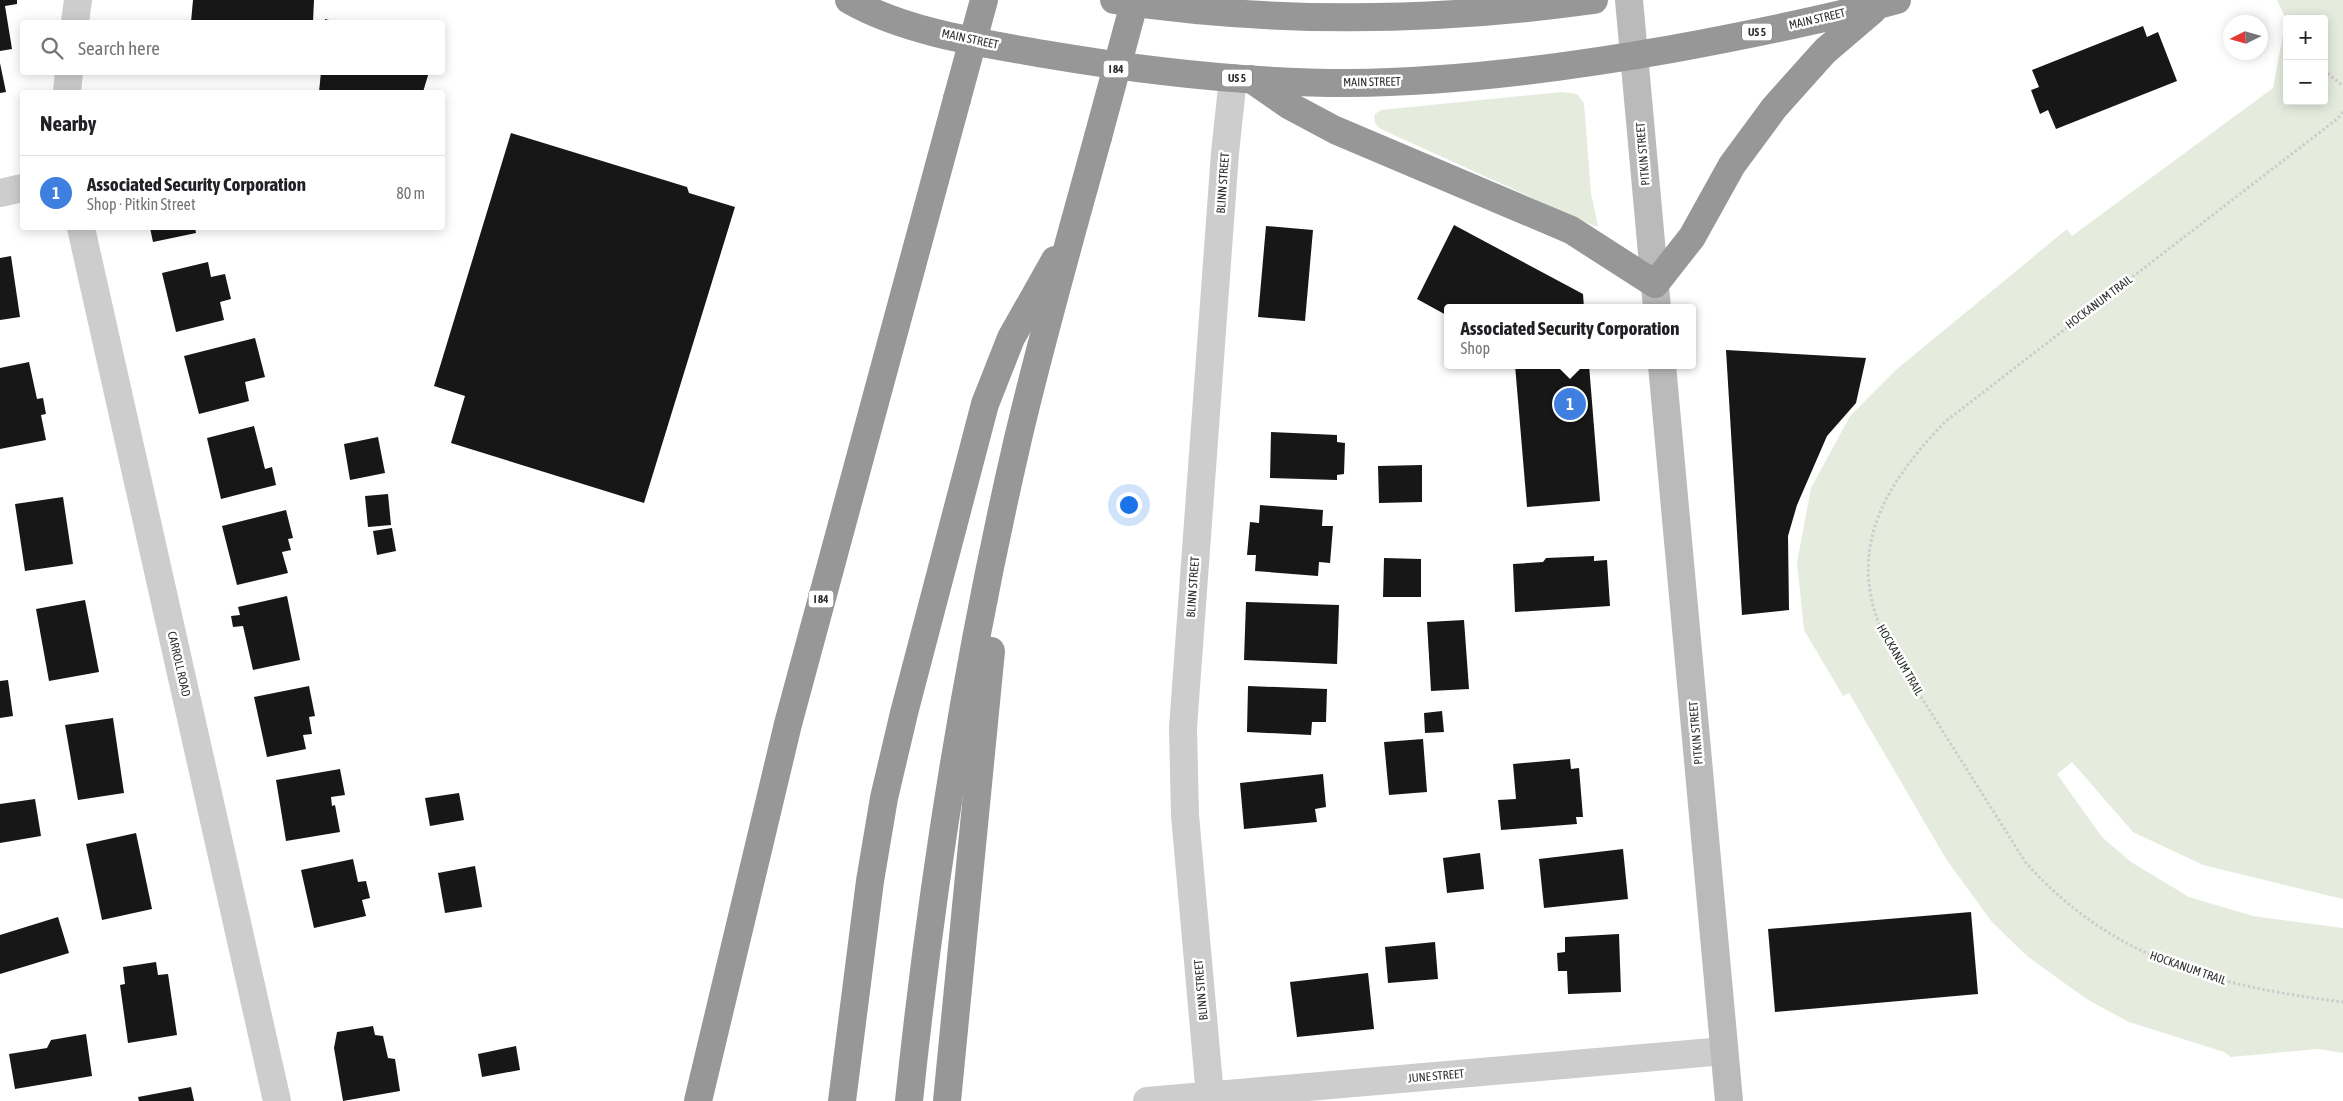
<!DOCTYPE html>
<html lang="en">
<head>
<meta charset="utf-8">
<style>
	body { margin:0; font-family:"Asap Condensed",sans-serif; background:#f2f2f2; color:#202124 }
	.controls { position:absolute; right:15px; top:15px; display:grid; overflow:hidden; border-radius:5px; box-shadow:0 2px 12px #0003 }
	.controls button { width:45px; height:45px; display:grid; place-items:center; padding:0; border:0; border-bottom:1px solid #e0e0e0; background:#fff; color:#202124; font:25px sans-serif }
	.compass { position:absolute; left:2223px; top:15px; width:45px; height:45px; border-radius:50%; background:#fff; box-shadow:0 2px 12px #0003; rotate:265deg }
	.you { position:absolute; left:1128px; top:504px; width:18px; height:18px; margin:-12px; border:4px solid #fff; border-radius:50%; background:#1a73e8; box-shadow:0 0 0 8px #1a73e833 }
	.badge { display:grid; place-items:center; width:32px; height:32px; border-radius:50%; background:#d93025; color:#fff; font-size:16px; font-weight:700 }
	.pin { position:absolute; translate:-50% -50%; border:2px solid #fff; box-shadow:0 1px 5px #0006 }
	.popup { position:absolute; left:1444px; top:304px; width:252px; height:65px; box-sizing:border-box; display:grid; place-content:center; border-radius:5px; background:#fff; filter:drop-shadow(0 1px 4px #0005); font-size:16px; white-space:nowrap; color:#757577 }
	.popup b { font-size:19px; color:#202124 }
	.popup::after { content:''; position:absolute; left:50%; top:100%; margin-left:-10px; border:10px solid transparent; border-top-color:#fff }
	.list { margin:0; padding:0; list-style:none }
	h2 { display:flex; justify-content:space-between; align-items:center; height:65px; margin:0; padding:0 20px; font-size:21px }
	h2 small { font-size:16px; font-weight:400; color:#757577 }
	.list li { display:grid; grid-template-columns:32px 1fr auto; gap:15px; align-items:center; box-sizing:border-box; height:75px; padding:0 20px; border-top:1px solid #e0e0e0 }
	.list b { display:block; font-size:19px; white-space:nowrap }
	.list p { margin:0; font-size:16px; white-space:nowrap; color:#757577 }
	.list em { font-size:16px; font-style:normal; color:#757577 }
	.icon { flex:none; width:28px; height:28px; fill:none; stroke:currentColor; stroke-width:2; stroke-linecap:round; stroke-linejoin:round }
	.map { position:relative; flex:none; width:2343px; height:1101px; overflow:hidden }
	.search { position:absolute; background:#fff; box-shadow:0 2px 12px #0003; left:20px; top:20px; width:425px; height:55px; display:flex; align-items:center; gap:12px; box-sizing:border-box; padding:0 18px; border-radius:5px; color:#757577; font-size:19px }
	.panel { position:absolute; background:#fff; box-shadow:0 2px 12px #0003; left:20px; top:90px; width:425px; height:140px; border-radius:5px }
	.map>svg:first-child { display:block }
	.green { fill:#e5ecde; fill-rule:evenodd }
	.building { fill:#171717 }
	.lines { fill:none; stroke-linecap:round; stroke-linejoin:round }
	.path { stroke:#cdcdcd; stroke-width:3; stroke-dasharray:2.5 2.5; stroke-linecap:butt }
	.street { stroke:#cdcdcd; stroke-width:28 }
	.secondary { stroke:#bababa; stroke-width:28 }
	.highway { stroke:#979797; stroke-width:28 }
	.highway-bridge { stroke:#979797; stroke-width:28 }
	.labels { text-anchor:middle; stroke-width:5; stroke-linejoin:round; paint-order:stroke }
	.shield { fill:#fff; stroke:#6e6e6e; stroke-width:1 }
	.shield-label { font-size:11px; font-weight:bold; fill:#303030 }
	.street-label { font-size:12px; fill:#303030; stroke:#fff }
</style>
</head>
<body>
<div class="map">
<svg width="2343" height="1101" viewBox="0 0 2343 1101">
	<rect width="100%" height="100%" fill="#fff"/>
	<!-- green -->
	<g class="green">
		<path d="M2277 0H2343V899L2203 865 2133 832 2072 762 2057 774 2102 837 2131 862 2189 897 2253 916 2343 928V1053L2318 1049 2231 1057 2224 1052 2129 1022 2088 1000 2028 957 1992 922 1946 859 1849 693 1843 696 1804 630 1797 563 1811 488 1850 416 1897 369 2067 229 2072 236 2273 88 2286 19ZM2287 19H2324V101H2287Z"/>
		<path d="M1562 92 1577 94 1584 103 1591 193 1598 226H1594L1383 130C1376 126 1373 122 1375 114L1381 110Z"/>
	</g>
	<!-- building -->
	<g class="building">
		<path d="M0 0H17V4L5 6 12 49 0 51Z"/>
		<path d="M193 0H314L313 22H191Z"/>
		<path d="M325 19 337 22H325Z"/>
		<path d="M2143 26 2147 37 2158 32 2177 81 2056 129 2048 110 2040 114 2031 90 2039 87 2032 70Z"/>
		<path d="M0 63 6 92 0 93Z"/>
		<path d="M321 72H429L423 92H319Z"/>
		<path d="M511 133 687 187 689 193 735 207 644 503 451 443 465 396 434 386Z"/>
		<path d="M1454 225 1583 294 1584 308H1448V316L1417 299Z"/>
		<path d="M1266 226 1313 230 1305 321 1258 317Z"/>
		<path d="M150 228H195L196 233 153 242Z"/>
		<path d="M11 256 20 317 0 320V258Z"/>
		<path d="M208 262 211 277 225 274 231 299 220 302 224 320 176 332 162 273Z"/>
		<path d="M255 338 265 377 245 382 249 401 199 414 184 356Z"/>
		<path d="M1726 350 1866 358 1856 403 1827 436 1797 505 1788 536 1789 610 1742 615Z"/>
		<path d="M29 362 37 399 43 398 46 414 41 415 46 440 0 449V368Z"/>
		<path d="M1515 365H1589L1600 501 1527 507Z"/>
		<path d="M254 426 265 469 272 467 276 485 221 499 207 438Z"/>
		<path d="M1271 432 1337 435V442L1345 443 1344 474 1337 475V480L1270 478Z"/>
		<path d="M378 437 385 473 350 480 344 444Z"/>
		<path d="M1422 465V502L1379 503 1378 466Z"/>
		<path d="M388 494 391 525 368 527 365 496Z"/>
		<path d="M63 497 73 564 25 571 15 504Z"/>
		<path d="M1260 505 1323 510 1322 526H1333L1330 563 1319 562 1318 576 1255 571 1256 555H1247L1250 522 1259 523Z"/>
		<path d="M286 510 293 538 288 539 291 550 282 552 288 573 237 585 222 526Z"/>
		<path d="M392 528 396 551 377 555 373 531Z"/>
		<path d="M1594 556V561L1607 560 1610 606 1515 612 1513 564 1543 562 1546 558Z"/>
		<path d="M1384 558 1421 559V597H1383Z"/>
		<path d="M287 596 300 660 253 670 243 626 233 627 231 616 240 615 238 607Z"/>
		<path d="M85 600 99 672 49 681 36 609Z"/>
		<path d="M1246 602 1339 605 1337 664 1244 660Z"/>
		<path d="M1464 620 1469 689 1431 691 1427 622Z"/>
		<path d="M8 680 13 716 0 718V681Z"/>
		<path d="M309 686 315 716 309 717 312 734 303 735 306 749 267 757 254 697Z"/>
		<path d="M1248 686 1327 689 1326 722H1312L1311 735 1247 732Z"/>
		<path d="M1442 711 1444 732 1425 733 1424 713Z"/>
		<path d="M113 718 124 793 78 800 65 725Z"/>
		<path d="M1423 739 1427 792 1389 795 1384 742Z"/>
		<path d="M1570 759 1571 769 1579 768 1583 817H1576L1577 824 1501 830 1498 800 1516 799 1513 764Z"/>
		<path d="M340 769 345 795 331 797 332 806 335 805 340 832 286 841 276 780Z"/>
		<path d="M1323 774 1326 807 1315 809 1317 822 1244 829 1240 783Z"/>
		<path d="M459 793 464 820 430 826 425 798Z"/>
		<path d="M35 799 41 836 0 843V804Z"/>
		<path d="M136 833 152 909 102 920 86 844Z"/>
		<path d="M1623 849 1628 899 1544 908 1539 859Z"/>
		<path d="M1480 853 1484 889 1447 893 1443 858Z"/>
		<path d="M353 859 358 882 366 881 370 898 362 900 366 916 314 928 301 870Z"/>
		<path d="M475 866 482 907 445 913 438 873Z"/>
		<path d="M1971 912 1978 994 1775 1012 1768 929Z"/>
		<path d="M58 917 69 953 0 974V935Z"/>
		<path d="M1619 934 1621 992 1568 994 1567 971H1558L1557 953 1565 952V937Z"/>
		<path d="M1435 942 1438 979 1388 983 1385 947Z"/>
		<path d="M156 962 158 975 168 974 177 1035 128 1043 120 985 125 984 123 967Z"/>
		<path d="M1368 973 1374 1029 1297 1037 1290 982Z"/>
		<path d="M373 1026 375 1035 383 1036 388 1058 395 1059 400 1091 343 1101 334 1048 337 1032Z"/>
		<path d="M86 1034 92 1076 15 1089 9 1054 47 1048 51 1040Z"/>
		<path d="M516 1046 520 1070 482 1077 478 1054Z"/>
		<path d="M191 1087 194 1101H139L138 1097Z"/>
	</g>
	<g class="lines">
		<!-- path -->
		<g class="path">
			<path d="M2324 70 2343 86"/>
			<path d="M2343 112 2337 119 1946 421C1881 488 1842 555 1889 646L2026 863C2114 961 2218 986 2343 1002"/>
		</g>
		<!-- street -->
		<g class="street">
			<path d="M75 22 78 0"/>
			<path d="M67 92 69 72"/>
			<path d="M0 193 22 188"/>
			<path d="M81 228 277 1101"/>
			<path d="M1210 1096 1185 815 1183 728 1225 153 1233 78"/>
			<path d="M1147 1101 1724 1051"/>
		</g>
		<!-- secondary -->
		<g class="secondary">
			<path d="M1629 0 1657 308"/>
			<path d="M1662 365 1729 1101"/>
		</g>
		<!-- highway -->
		<g class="highway">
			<path d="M849 0C904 32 982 43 1044 54 1144 71 1246 83 1348 83 1457 82 1565 68 1672 49 1748 35 1823 20 1897 0"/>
			<path d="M1114 0C1273 24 1435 22 1594 0"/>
			<path d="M1251 79 1290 106 1335 130 1571 230 1655 284 1692 237 1732 165 1774 108 1825 51 1873 10"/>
			<path d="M698 1101 788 724 957 99"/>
			<path d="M842 1101 870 881 884 798 904 713 985 404 1011 338 1055 260"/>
			<path d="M909 1101C932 880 967 660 1017 443 1041 340 1070 239 1098 137"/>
			<path d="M947 1101 991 651"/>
		</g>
		<!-- highway-bridge -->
		<g class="highway-bridge">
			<path d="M957 99 984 0"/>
			<path d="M1098 137 1135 0"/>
		</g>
	</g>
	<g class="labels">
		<!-- shield labels -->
		<g class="shield">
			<rect x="1742" y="23.5" width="30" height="17" rx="4"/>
			<rect x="1103.5" y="60.5" width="25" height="17" rx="4"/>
			<rect x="1222" y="69.5" width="30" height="17" rx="4"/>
			<rect x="808.5" y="590.5" width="25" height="17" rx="4"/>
		</g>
		<g class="shield-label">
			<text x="1757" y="36">US 5</text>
			<text x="1116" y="73">I 84</text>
			<text x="1237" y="82">US 5</text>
			<text x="821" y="603">I 84</text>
		</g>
		<!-- street labels -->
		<g class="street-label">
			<text transform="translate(1817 19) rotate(-13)" y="4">MAIN STREET</text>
			<text transform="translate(970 39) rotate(12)" y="4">MAIN STREET</text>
			<text transform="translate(1372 82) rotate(-1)" y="4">MAIN STREET</text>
			<text transform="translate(1643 154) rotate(-95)" y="4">PITKIN STREET</text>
			<text transform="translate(1223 183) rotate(-86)" y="4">BLINN STREET</text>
			<text transform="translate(2099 302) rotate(-37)" y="4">HOCKANUM TRAIL</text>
			<text transform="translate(1193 587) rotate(-86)" y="4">BLINN STREET</text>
			<text transform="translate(1900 660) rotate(60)" y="4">HOCKANUM TRAIL</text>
			<text transform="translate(179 664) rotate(77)" y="4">CARROLL ROAD</text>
			<text transform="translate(1696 733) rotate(-95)" y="4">PITKIN STREET</text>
			<text transform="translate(2188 968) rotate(19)" y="4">HOCKANUM TRAIL</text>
			<text transform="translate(1201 990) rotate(-95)" y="4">BLINN STREET</text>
			<text transform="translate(1436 1076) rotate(-5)" y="4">JUNE STREET</text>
		</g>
	</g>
</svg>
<div class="controls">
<button>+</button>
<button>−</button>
</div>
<svg class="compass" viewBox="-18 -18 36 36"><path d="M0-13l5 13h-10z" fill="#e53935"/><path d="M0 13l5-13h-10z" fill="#757577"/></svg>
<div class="you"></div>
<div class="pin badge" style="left:1570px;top:404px;background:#3f7fe0">1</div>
<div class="popup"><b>Associated Security Corporation</b>Shop</div>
<div class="search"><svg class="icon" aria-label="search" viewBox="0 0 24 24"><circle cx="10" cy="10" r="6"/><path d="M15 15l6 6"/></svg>Search here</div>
<section class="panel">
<h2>Nearby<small></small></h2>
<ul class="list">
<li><span class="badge" style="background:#3f7fe0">1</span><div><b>Associated Security Corporation</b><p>Shop · Pitkin Street</p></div><em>80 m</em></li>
</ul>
</section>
</div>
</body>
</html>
